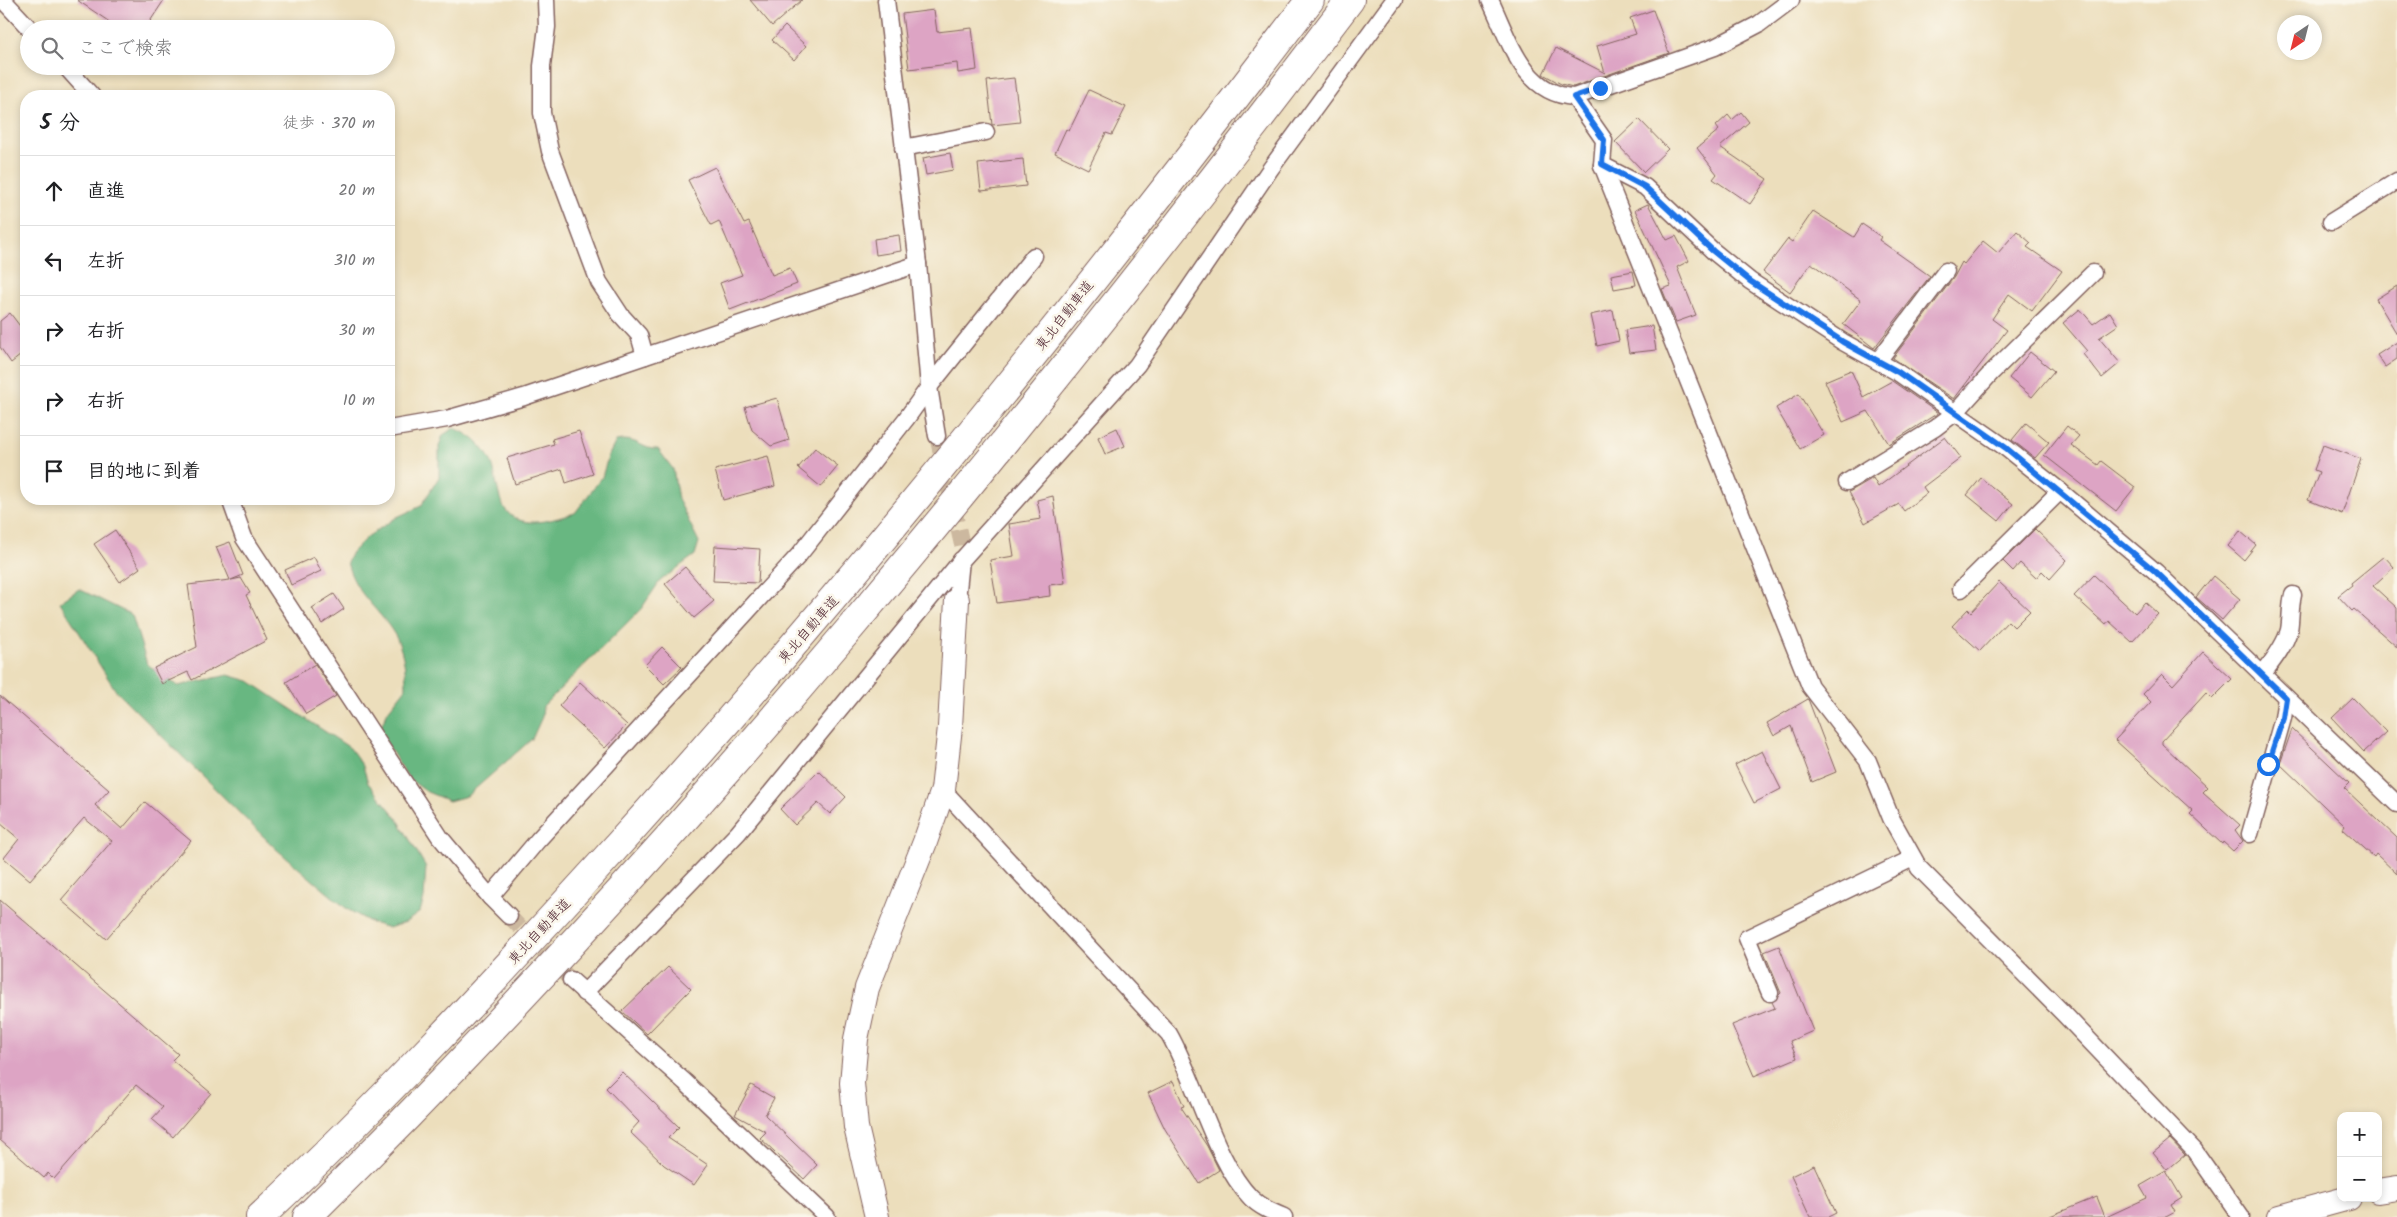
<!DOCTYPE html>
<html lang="ja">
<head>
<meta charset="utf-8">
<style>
	body { margin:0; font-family:Kalam,"Klee One",sans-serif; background:#f6f6f6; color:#202124 }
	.controls { position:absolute; right:15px; bottom:15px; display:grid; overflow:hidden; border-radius:10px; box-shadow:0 2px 8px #0003 }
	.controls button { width:45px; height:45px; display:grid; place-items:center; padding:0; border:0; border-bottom:1px solid #e0e0e0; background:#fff; color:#202124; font:25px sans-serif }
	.compass { position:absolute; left:2277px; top:15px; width:45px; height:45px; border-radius:50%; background:#fff; box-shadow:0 2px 8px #0003; rotate:215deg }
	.stop { position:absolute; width:15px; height:15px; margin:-11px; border:4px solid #1a73e8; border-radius:50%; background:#fff }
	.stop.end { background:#1a73e8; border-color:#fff; box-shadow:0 1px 5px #0008 }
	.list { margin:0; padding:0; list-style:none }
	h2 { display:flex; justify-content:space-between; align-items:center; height:65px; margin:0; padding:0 20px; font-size:21px }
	h2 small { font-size:16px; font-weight:400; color:#757577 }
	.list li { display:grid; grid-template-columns:32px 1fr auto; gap:15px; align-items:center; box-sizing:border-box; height:70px; padding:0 20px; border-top:1px solid #e0e0e0 }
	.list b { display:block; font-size:19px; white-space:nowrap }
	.list em { font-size:16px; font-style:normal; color:#757577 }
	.icon { flex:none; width:28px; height:28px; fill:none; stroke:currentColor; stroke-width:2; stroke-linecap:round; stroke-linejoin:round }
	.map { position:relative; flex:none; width:2397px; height:1217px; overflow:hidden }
	.search { position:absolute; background:#fff; box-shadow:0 2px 8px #0003; left:20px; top:20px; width:375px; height:55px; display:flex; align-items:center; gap:12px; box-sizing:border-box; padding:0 18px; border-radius:28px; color:#757577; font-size:19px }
	.panel { position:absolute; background:#fff; box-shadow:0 2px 8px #0003; left:20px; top:90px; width:375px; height:415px; border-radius:20px }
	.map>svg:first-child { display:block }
	.forest { fill:#68b781; stroke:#596b56 }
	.building { fill:#dda4c4 }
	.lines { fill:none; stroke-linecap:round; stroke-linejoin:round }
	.street-tunnel { stroke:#ccb89f; stroke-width:16; stroke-dasharray:16 8; stroke-linecap:butt }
	.street-casing { stroke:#83625e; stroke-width:19 }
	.secondary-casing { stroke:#83625e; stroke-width:26 }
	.highway-casing { stroke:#83625e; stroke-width:30 }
	.street { stroke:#fff; stroke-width:16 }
	.secondary { stroke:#fff; stroke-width:24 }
	.highway { stroke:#fff; stroke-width:28 }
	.route { stroke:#1a73e8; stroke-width:6 }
	.labels { text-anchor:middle; stroke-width:5; stroke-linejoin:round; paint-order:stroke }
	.street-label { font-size:14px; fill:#4a1f2b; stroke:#fbf7ec }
</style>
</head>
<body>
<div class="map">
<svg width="2397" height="1217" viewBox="0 0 2397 1217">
	<rect width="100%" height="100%" fill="#fbf7ec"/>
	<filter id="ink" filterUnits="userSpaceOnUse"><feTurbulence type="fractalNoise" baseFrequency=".02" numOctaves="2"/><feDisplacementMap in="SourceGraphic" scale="10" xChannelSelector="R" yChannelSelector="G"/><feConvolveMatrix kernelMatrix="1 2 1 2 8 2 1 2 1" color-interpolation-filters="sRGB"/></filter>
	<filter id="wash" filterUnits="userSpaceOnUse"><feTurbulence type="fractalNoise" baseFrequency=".0096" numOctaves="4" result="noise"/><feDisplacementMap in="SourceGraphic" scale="20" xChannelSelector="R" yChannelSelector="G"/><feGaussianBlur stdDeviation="1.12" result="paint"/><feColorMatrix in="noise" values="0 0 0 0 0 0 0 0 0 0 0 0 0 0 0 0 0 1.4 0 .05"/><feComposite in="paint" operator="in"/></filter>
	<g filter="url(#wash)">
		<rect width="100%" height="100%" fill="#ecdebc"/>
		<!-- forest -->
		<g class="forest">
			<path d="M454 428C470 434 483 445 491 461 500 483 494 519 529 522 545 523 561 517 575 513L602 477 608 457 616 441C637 436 643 451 658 449L673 469 678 499 699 542 695 555 660 581 641 609 543 706 542 717 532 739 467 796 449 801 427 792 409 779 382 736 381 726 388 711 406 688C406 671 404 655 397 639 382 610 355 596 347 562L352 552 367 537 397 517 421 506 439 477V446L443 435Z"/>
			<path d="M79 589 132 615 147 664 178 686 228 675 249 681 350 748 363 766 368 783 397 818 426 867 424 898 420 912 406 922 389 928 372 923 347 909 316 883 275 848 116 691 60 602Z"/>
		</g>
		<g id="blocks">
			<!-- building -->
			<g class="building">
				<path d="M77 0H164L145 29H120Z"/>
				<path d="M750 0H802L772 26Z"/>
				<path d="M934 10 937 32 972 28 977 70 958 73 957 63 909 69 902 14Z"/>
				<path d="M1653 10 1669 53 1573 87 1561 84 1543 74 1556 48 1605 73 1597 46 1636 34 1630 18Z"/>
				<path d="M785 26 806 46 794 60 772 40Z"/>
				<path d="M1014 78 1020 122 992 125 987 81Z"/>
				<path d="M1089 90 1126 107 1112 135 1106 133 1088 169 1055 153 1066 129 1069 131Z"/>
				<path d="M1741 112 1749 122 1720 147 1767 179 1750 204 1713 179 1717 174 1697 148 1719 130 1716 126 1728 115 1732 120Z"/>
				<path d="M1639 119 1668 149 1644 172 1615 142Z"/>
				<path d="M950 153 953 170 926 175 923 158Z"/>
				<path d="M1023 159 1026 186 981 191 978 164Z"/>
				<path d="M715 167 744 224 749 222 772 275 790 268 797 284 730 310 720 283 742 275 719 221 711 225 688 180Z"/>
				<path d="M1648 204 1667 240 1676 236 1689 261 1677 267 1696 315 1676 322 1662 289 1671 286 1635 210Z"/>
				<path d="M1813 211 1854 237 1862 224 1881 237 1879 240 1930 276 1874 348 1843 324 1861 300 1811 263 1790 292 1763 272 1788 239 1792 242Z"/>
				<path d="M2017 231 2031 243 2027 247 2062 271 2032 311 2009 294 1992 319 2007 330 1954 399 1893 358 1954 277 1962 262 1964 264 1983 241 1998 253Z"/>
				<path d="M899 235 901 251 876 255 874 239Z"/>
				<path d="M1633 271 1636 285 1614 289 1611 275Z"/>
				<path d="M2397 286V334L2376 299Z"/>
				<path d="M2080 309 2093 324 2110 312 2118 325 2099 338 2120 363 2102 378 2083 354 2087 351 2063 323Z"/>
				<path d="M1613 310 1619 341 1597 346 1590 315Z"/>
				<path d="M10 313 26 334V351L11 363 0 347V321Z"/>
				<path d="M1652 326 1656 350 1629 353 1625 330Z"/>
				<path d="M2397 342V359L2385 367 2377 355Z"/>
				<path d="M2030 352 2054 371 2032 397 2009 378Z"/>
				<path d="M1851 370 1863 397 1892 381 1938 413 1889 444 1868 411 1843 422 1825 381Z"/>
				<path d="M1799 394 1824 435 1800 449 1776 408Z"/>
				<path d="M777 398 789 440 771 446 752 430 745 407Z"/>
				<path d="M2026 423 2049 442 2035 458 2012 440Z"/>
				<path d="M2067 426 2079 436 2071 445 2098 465 2101 461 2135 487 2116 511 2044 455Z"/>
				<path d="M1117 428 1125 446 1105 454 1098 437Z"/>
				<path d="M579 431 593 474 566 483 562 469 515 484 507 458 554 444 552 439Z"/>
				<path d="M1945 437 1961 458 1923 487 1927 493 1904 511 1899 504 1865 523 1849 492 1873 478 1878 487Z"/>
				<path d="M2323 445 2361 459 2342 514 2308 500 2319 472 2314 470Z"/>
				<path d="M815 448 838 466 821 487 798 468Z"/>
				<path d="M768 456 775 486 723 500 715 470Z"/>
				<path d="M1981 478 2013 504 1999 521 1967 495Z"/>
				<path d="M1053 496 1065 583 1049 585 1050 596 997 603 990 560 1014 556 1009 524 1041 519 1037 500Z"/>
				<path d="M2035 529 2067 560 2050 579 2042 571 2036 578 2020 563 2013 571 2003 561Z"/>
				<path d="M115 530 140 568 120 582 94 544Z"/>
				<path d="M2240 531 2256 545 2244 560 2228 546Z"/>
				<path d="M230 542 243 575 231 580 241 578 250 593 246 595 267 640 192 680 188 672 162 684 154 668 197 647 188 585 230 580 216 547Z"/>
				<path d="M715 546 760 549 758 583 713 581Z"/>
				<path d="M2384 556 2394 567 2373 586 2397 608V647L2354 609 2352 611 2338 596 2352 585 2351 583Z"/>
				<path d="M314 557 321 571 291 585 285 570Z"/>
				<path d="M685 567 714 601 694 618 665 584Z"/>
				<path d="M2094 575 2135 613 2145 602 2158 614 2132 642 2109 621 2106 625 2074 596Z"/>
				<path d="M2213 576 2240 599 2222 620 2196 597Z"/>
				<path d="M1999 582 2030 611 2014 627 2008 621 1980 651 1952 626 1968 609 1971 612Z"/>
				<path d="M334 594 344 609 322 624 312 608Z"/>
				<path d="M662 647 682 667 664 684 645 665Z"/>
				<path d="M2203 652 2232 679 2212 699 2206 693 2162 741V744L2208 787 2203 792 2240 825 2235 830 2243 841 2233 851 2223 842 2222 844 2190 814 2193 811 2115 740 2151 702 2143 694 2162 674 2173 685Z"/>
				<path d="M315 664 336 696 306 714 286 682Z"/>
				<path d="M580 682 627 725 605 748 559 706Z"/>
				<path d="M0 696 109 790 95 805 122 829 145 802 191 841 106 939 61 900 112 841 84 818 30 880 4 858 19 839 0 823Z"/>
				<path d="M2353 698 2386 732 2364 752 2332 718Z"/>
				<path d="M1808 699 1836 772 1812 782 1791 726 1774 736 1767 723Z"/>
				<path d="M2292 729 2349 783 2344 788 2397 838V874L2376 854 2374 857 2343 829 2345 826 2280 764Z"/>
				<path d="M1762 751 1781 789 1754 803 1735 765Z"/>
				<path d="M819 771 846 797 830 814 818 803 795 825 780 809Z"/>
				<path d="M0 900 178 1054 172 1060 211 1093 173 1137 152 1119 163 1107 136 1085 54 1179 48 1173 44 1178 0 1140Z"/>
				<path d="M1779 946 1813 1031 1790 1041 1797 1058 1754 1076 1732 1025 1775 1008 1772 1002 1781 993 1764 952Z"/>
				<path d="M668 967 691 989 647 1034 622 1011Z"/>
				<path d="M622 1072 679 1127 668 1138 708 1165 694 1185 664 1165 630 1132 639 1122 606 1088Z"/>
				<path d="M1173 1081 1184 1106 1181 1107 1207 1146 1219 1170 1199 1183 1165 1129 1148 1093Z"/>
				<path d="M751 1085 774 1098 765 1115 817 1165 804 1179 760 1138 766 1132 735 1115Z"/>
				<path d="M2170 1139 2185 1155 2167 1170 2153 1153Z"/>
				<path d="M1814 1165 1836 1213 1828 1217H1810L1791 1176Z"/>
				<path d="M2166 1171 2182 1198 2171 1205 2175 1212 2166 1217H2106L2147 1198 2140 1186Z"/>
				<path d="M2097 1197 2105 1217H2050V1216Z"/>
			</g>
		</g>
	</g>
	<g filter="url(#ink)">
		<use href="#blocks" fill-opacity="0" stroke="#83625e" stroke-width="1"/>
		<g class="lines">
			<!-- street-tunnel -->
			<g class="street-tunnel">
				<path d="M937 436 962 545"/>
				<path d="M509 916 571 980"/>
			</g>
			<!-- street casing -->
			<g class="street-casing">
				<g id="street">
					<path d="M3 0 30 29"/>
					<path d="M546 0 547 27 542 66V113L550 151 599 282 620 314 639 335 645 356"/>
					<path d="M886 0 918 264 929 387 937 436"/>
					<path d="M1490 0C1509 39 1523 94 1574 97L1715 47 1759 24 1791 0"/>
					<path d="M65 66 92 96"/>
					<path d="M1574 97 1604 140 1602 165 1645 187 1713 251 1750 281 1843 342 1897 372 2006 448 2060 491 2156 572 2397 804"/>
					<path d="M903 148 986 132"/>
					<path d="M1602 165 1810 686 1868 761 1891 818 1919 868 2065 1015 2194 1150 2241 1217"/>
					<path d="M2331 222 2397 181"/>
					<path d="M1878 361 1946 271"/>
					<path d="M389 429 447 419 524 397 918 264"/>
					<path d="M1847 482 1935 428 1956 412 1992 372 2093 273"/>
					<path d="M230 499 244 538 440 837 490 897 509 916"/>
					<path d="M1961 589 2060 491"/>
					<path d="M957 600 961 560"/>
					<path d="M2262 675C2271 663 2285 646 2289 630 2291 620 2290 607 2293 595"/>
					<path d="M943 790 1169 1034C1196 1081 1215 1162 1251 1198 1260 1207 1272 1212 1284 1217"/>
					<path d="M2250 834 2283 718 2286 698"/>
					<path d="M490 897 538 840 799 555 906 419 929 387 1034 256"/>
					<path d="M571 980 685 1082 827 1217"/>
					<path d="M584 993 738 833 960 562 1137 365 1271 168 1394 0"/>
					<path d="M1770 993 1747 938 1913 858"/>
				</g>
			</g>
			<!-- secondary casing -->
			<g class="secondary-casing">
				<g id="secondary">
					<path d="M2378 1191 2397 1188"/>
					<path d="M877 1217 856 1127 852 1083 856 1039 867 988 925 842 943 790 950 727 957 600"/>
					<path d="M2279 1217 2349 1198"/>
				</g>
			</g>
			<!-- highway casing -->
			<g class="highway-casing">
				<g id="highway">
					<path d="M260 1217C382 1103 495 980 608 856 855 583 1087 294 1310 0"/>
					<path d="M307 1217C689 842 1027 426 1350 0"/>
				</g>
			</g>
			<!-- street -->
			<use href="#street" class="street"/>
			<!-- secondary -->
			<use href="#secondary" class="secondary"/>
			<!-- highway -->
			<use href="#highway" class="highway"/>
		</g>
	</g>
	<g class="lines" filter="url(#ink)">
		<!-- route -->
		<path class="route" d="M1600 88 1574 97 1604 140 1602 164 1645 187 1713 251 1750 281 1843 342 1898 372 2006 448 2156 572 2286 698 2283 718 2268 764"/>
	</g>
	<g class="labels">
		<!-- street labels -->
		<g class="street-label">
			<text transform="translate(1064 315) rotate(-52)" y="5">東北自動車道</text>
			<text transform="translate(808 629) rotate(-49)" y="5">東北自動車道</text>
			<text transform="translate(539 931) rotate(-47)" y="5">東北自動車道</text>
		</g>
	</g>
</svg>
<div class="controls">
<button>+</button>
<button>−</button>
</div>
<svg class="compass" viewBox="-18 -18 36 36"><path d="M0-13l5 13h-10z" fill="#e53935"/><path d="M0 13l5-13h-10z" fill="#757577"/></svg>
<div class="stop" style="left:2268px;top:764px"></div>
<div class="stop end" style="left:1600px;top:88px"></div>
<div class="search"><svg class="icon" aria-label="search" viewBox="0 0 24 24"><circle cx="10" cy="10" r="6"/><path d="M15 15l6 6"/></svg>ここで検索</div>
<section class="panel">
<h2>5 分<small>徒歩 · 370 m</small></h2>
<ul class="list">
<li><svg class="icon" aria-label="ahead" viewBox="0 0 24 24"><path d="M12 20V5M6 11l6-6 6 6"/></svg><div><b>直進</b></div><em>20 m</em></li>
<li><svg class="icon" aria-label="left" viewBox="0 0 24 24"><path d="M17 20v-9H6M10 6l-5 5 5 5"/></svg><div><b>左折</b></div><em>310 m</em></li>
<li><svg class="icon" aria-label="right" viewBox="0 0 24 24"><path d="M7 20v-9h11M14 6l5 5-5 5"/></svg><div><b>右折</b></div><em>30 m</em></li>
<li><svg class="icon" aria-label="right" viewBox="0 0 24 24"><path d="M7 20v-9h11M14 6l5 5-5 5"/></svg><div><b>右折</b></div><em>10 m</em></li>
<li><svg class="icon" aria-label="arrive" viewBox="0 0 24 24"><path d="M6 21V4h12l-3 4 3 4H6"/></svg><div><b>目的地に到着</b></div></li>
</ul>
</section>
</div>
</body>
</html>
